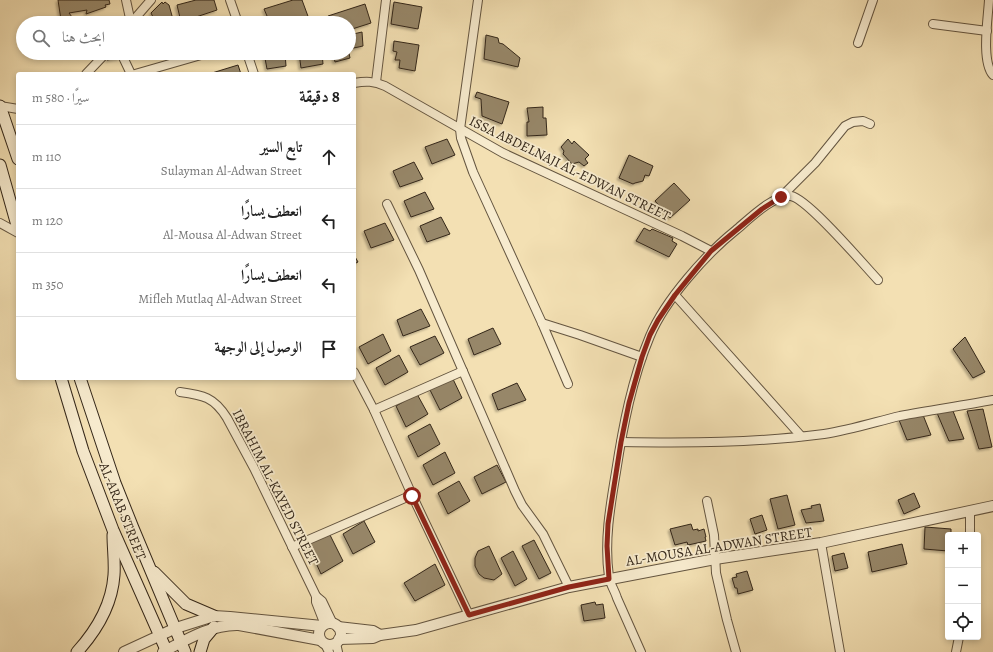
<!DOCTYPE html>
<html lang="ar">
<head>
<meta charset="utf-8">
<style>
	body { margin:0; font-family:Alegreya,Amiri,serif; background:#f2f2f2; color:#222; direction:rtl }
	.controls { position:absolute; right:12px; bottom:12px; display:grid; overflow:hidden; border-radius:4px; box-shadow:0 2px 6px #0003 }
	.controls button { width:36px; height:36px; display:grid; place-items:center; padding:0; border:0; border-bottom:1px solid #e0e0e0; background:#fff; color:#222; font:20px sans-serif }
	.stop { position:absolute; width:12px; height:12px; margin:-9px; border:3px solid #8f2418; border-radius:50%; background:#fff }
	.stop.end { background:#8f2418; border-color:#fff; box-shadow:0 1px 4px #0008 }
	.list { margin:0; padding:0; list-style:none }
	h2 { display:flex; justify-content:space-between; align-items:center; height:52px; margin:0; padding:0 16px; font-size:17px }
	h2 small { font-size:13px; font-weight:400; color:#767676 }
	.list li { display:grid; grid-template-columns:26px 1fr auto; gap:12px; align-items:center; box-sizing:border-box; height:64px; padding:0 16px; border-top:1px solid #e0e0e0 }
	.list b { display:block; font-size:15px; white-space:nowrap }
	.list p { margin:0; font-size:13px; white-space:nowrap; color:#767676 }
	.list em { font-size:13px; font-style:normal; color:#767676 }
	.icon { flex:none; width:22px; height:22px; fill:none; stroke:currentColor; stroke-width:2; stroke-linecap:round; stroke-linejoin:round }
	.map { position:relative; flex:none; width:993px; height:652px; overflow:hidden; direction:ltr }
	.search { position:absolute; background:#fff; box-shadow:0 2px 6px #0003; left:16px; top:16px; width:340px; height:44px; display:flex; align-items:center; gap:10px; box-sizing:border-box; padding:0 14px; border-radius:22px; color:#767676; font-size:15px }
	.panel { position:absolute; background:#fff; box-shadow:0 2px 6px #0003; left:16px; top:72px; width:340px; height:308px; border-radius:4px; direction:rtl }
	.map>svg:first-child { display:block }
	.building { fill:#978769; stroke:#342719; filter:url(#shadow) }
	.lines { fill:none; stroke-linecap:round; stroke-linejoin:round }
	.minor-casing { stroke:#645540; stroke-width:10 }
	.tertiary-casing { stroke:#645540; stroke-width:12 }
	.secondary-casing { stroke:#342719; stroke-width:13 }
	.minor { stroke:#f7ebce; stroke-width:8 }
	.tertiary { stroke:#f7ebce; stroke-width:10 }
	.secondary { stroke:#f7ebce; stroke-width:11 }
	.route { stroke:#8f2418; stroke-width:5 }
	.labels { text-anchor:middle; stroke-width:3.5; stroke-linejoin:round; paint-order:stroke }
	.street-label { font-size:14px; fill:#342719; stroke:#f7ebce }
</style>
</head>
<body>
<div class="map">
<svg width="993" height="652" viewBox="0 0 993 652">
	<defs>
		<filter id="shadow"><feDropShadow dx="-2" dy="2" stdDeviation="1" flood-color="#0004"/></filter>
	</defs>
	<rect width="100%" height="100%" fill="#f3e0b3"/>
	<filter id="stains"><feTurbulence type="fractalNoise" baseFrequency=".005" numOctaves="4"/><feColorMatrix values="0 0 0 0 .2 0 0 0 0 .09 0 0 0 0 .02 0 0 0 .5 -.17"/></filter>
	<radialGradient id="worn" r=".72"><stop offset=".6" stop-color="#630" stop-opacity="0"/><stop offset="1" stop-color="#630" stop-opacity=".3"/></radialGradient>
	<!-- building -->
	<g class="building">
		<path d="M58 0H109L110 4 105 5 106 7 86 14 87 10 69 13 72 17 61 20Z"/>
		<path d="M196 0H214L217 10 181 22 177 5Z"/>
		<path d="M293 0H302L309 19 299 23H270L264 9Z"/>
		<path d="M162 2 163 4 165 2 169 5 174 23H145L155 21 151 13Z"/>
		<path d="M394 2 422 7 418 29 391 24Z"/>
		<path d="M365 4 371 23 349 30V23H330L328 16Z"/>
		<path d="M362 32 363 46 349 49V35Z"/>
		<path d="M486 35 498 38 499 43 503 44 520 58 518 67 484 59Z"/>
		<path d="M394 41 419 45 415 71 399 68 400 60H395L397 52 393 51Z"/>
		<path d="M112 53H118L120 58 107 60Z"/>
		<path d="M264 53H285L286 66 267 69Z"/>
		<path d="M299 53H322L323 64 301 68Z"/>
		<path d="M333 53H349L350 58 335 62Z"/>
		<path d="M238 65 241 74H212V73Z"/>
		<path d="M477 92 509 102 502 124 482 116 481 99 475 97Z"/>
		<path d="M543 107V118H546L547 135 527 136V122H529L527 108Z"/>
		<path d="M447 139 455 155 432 164 425 147Z"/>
		<path d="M568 139 572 144 574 141 589 155 585 159 588 163 584 166 579 162 572 164 563 154 564 151 561 147Z"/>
		<path d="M629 155 653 166 649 176 645 175 643 181 635 183 633 184 619 178Z"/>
		<path d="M414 162 423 179 400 187 393 171Z"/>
		<path d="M674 183 690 200 670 218 655 201Z"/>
		<path d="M425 192 434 209 411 217 404 201Z"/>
		<path d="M441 217 450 234 427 242 420 226Z"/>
		<path d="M385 223 394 240 371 248 364 231Z"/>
		<path d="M644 228 650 231 652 229 673 238 672 241 677 244 669 257 636 241Z"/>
		<path d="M354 255 358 262 354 264Z"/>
		<path d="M421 309 430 326 403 336 397 320Z"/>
		<path d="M493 328 501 344 474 355 468 339Z"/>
		<path d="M383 334 391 351 368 364 359 347Z"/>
		<path d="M435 336 444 353 420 365 410 347Z"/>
		<path d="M965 337 985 372 973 378 953 349Z"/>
		<path d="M399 355 408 372 385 385 376 368Z"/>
		<path d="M452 377 462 398 440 410 430 390Z"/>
		<path d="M517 383 526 400 498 410 492 394Z"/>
		<path d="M417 394 428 414 406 427 396 406Z"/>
		<path d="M983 409 992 447 979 449 967 411Z"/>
		<path d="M953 411 964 439 949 441 937 413Z"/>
		<path d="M923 415 931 435 907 440 899 420Z"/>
		<path d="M430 424 440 444 418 457 408 436Z"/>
		<path d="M445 452 455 473 433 485 423 465Z"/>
		<path d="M497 465 506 482 482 494 474 477Z"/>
		<path d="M459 481 470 501 448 514 438 493Z"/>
		<path d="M914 493 920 507 904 514 898 500Z"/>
		<path d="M787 495 795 525 778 529 770 499Z"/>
		<path d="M820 504 824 521 806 523 801 510 812 508 811 506Z"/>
		<path d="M762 515 767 530 755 534 750 519Z"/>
		<path d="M364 521 375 542 353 554 343 534Z"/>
		<path d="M691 524 693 530 698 529V531L704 529 706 537H705L706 541 688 545 687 542 675 545 670 529Z"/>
		<path d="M925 527 951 529V535H948V551L924 549Z"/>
		<path d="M330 535 343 561 321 574 307 543Z"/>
		<path d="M534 540 551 573 539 579 522 546Z"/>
		<path d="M902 544 907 564 872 572 868 552Z"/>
		<path d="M489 546 502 574 494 580 484 578 479 574 475 566V558L478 551Z"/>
		<path d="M513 551 527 579 515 586 501 558Z"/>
		<path d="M844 553 848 568 835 571 832 556Z"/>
		<path d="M435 564 445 585 415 601 404 583Z"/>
		<path d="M747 571 753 590 738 594 737 588H735L732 578 737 577 736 574Z"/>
		<path d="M595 602 596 605 603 604 605 618 584 621 581 605Z"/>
	</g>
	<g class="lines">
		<!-- minor casing -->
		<g class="minor-casing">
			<g id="minor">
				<path d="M126 0 131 23"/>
				<path d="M230 0 238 23"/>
				<path d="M478 0 460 129 461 138 473 172 542 323 568 384"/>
				<path d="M989 0C988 18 981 61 993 75"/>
				<path d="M131 23 151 0"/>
				<path d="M933 24 987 31"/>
				<path d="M858 43 873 0"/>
				<path d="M121 53 131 74"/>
				<path d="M247 53 254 74"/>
				<path d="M86 74 106 53"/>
				<path d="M135 74 208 53"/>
				<path d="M376 82 386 0"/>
				<path d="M354 83C366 81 374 81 385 86L503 153 682 236 711 251"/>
				<path d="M0 106 18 109"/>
				<path d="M781 197 815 163 845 126 853 122 863 121 870 124"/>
				<path d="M387 204 419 270 515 491 522 505 543 534 569 587"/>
				<path d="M0 223 18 233"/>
				<path d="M675 295 801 436"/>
				<path d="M542 323 580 335 642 357"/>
				<path d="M354 372 374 410 412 495 469 615"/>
				<path d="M180 392C203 395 214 397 227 418L254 468 316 596V602L325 625"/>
				<path d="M374 410 463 371"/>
				<path d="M621 442C688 443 756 443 824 434 850 430 875 422 900 416 931 410 962 406 993 400"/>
				<path d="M707 501 714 535 716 573 727 620 736 652"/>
				<path d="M970 535V511"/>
				<path d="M821 543 840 652"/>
				<path d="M292 547 412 495"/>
				<path d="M316 596 322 601 333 624"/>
				<path d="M336 643 338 652"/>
				<path d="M325 644 329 652"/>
				<path d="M641 652C633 634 625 616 617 598 615 591 610 584 609 577 604 542 610 507 616 472 623 426 632 379 650 336 665 300 706 254 736 230 748 220 774 194 791 196 808 199 863 264 878 280"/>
				<path d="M956 652 959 637"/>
			</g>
		</g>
		<!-- tertiary casing -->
		<g class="tertiary-casing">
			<g id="tertiary">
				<circle cx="330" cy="634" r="11"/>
				<path d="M338 627 373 631 380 635"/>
				<path d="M339 639 373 638 380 635 416 630 569 587 715 559 821 543 993 506"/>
				<path d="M124 652 176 628 214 616 230 617 322 626"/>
				<path d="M163 652C187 639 212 624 239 625L320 640"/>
			</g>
		</g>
		<!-- secondary casing -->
		<g class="secondary-casing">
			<g id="secondary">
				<path d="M0 106 18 159"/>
				<path d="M0 165 18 229"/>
				<path d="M61 378 83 451 113 530 167 652"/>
				<path d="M80 378 115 483 133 528 185 652"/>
				<path d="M154 572 186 604 214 616"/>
				<path d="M77 652C97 630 112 605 114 575 115 562 113 548 113 535"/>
				<path d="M200 652 204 639 214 627"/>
			</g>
		</g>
		<!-- minor -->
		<use href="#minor" class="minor"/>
		<!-- tertiary -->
		<use href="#tertiary" class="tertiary"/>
		<!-- secondary -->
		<use href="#secondary" class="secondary"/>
	</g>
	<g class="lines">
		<!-- route -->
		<path class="route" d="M412 496 469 615 569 587 609 579 607 546 608 524 621 442 629 403 642 357 650 335 658 320 675 295 711 251 762 209 781 197"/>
	</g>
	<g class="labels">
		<!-- street labels -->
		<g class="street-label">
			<text transform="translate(570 168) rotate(26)" y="5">ISSA ABDELNAJI AL-EDWAN STREET</text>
			<text transform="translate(276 487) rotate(63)" y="5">IBRAHIM AL-KAYED STREET</text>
			<text transform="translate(123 511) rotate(68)" y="5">AL-ARAB STREET</text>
			<text transform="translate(719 546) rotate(-9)" y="5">AL-MOUSA AL-ADWAN STREET</text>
		</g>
	</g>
	<rect width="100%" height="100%" filter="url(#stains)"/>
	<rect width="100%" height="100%" fill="url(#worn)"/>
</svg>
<div class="controls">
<button>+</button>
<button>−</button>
<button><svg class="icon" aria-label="locate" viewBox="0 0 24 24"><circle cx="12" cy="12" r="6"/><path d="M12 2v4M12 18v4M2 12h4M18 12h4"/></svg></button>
</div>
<div class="stop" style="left:412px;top:496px"></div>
<div class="stop end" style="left:781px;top:197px"></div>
<div class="search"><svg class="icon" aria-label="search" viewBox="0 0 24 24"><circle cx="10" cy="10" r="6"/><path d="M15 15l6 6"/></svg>ابحث هنا</div>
<section class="panel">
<h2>8 دقيقة<small>سيرًا · 580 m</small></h2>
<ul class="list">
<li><svg class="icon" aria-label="ahead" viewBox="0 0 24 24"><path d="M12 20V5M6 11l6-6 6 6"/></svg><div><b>تابع السير</b><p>Sulayman Al-Adwan Street</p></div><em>110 m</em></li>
<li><svg class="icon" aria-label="left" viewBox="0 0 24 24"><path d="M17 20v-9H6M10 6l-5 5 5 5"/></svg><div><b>انعطف يسارًا</b><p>Al-Mousa Al-Adwan Street</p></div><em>120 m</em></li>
<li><svg class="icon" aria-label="left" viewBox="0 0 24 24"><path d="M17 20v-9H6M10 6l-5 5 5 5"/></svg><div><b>انعطف يسارًا</b><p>Mifleh Mutlaq Al-Adwan Street</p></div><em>350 m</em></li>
<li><svg class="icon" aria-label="arrive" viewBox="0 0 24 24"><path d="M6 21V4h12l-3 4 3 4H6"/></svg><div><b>الوصول إلى الوجهة</b></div></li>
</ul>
</section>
</div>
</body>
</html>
